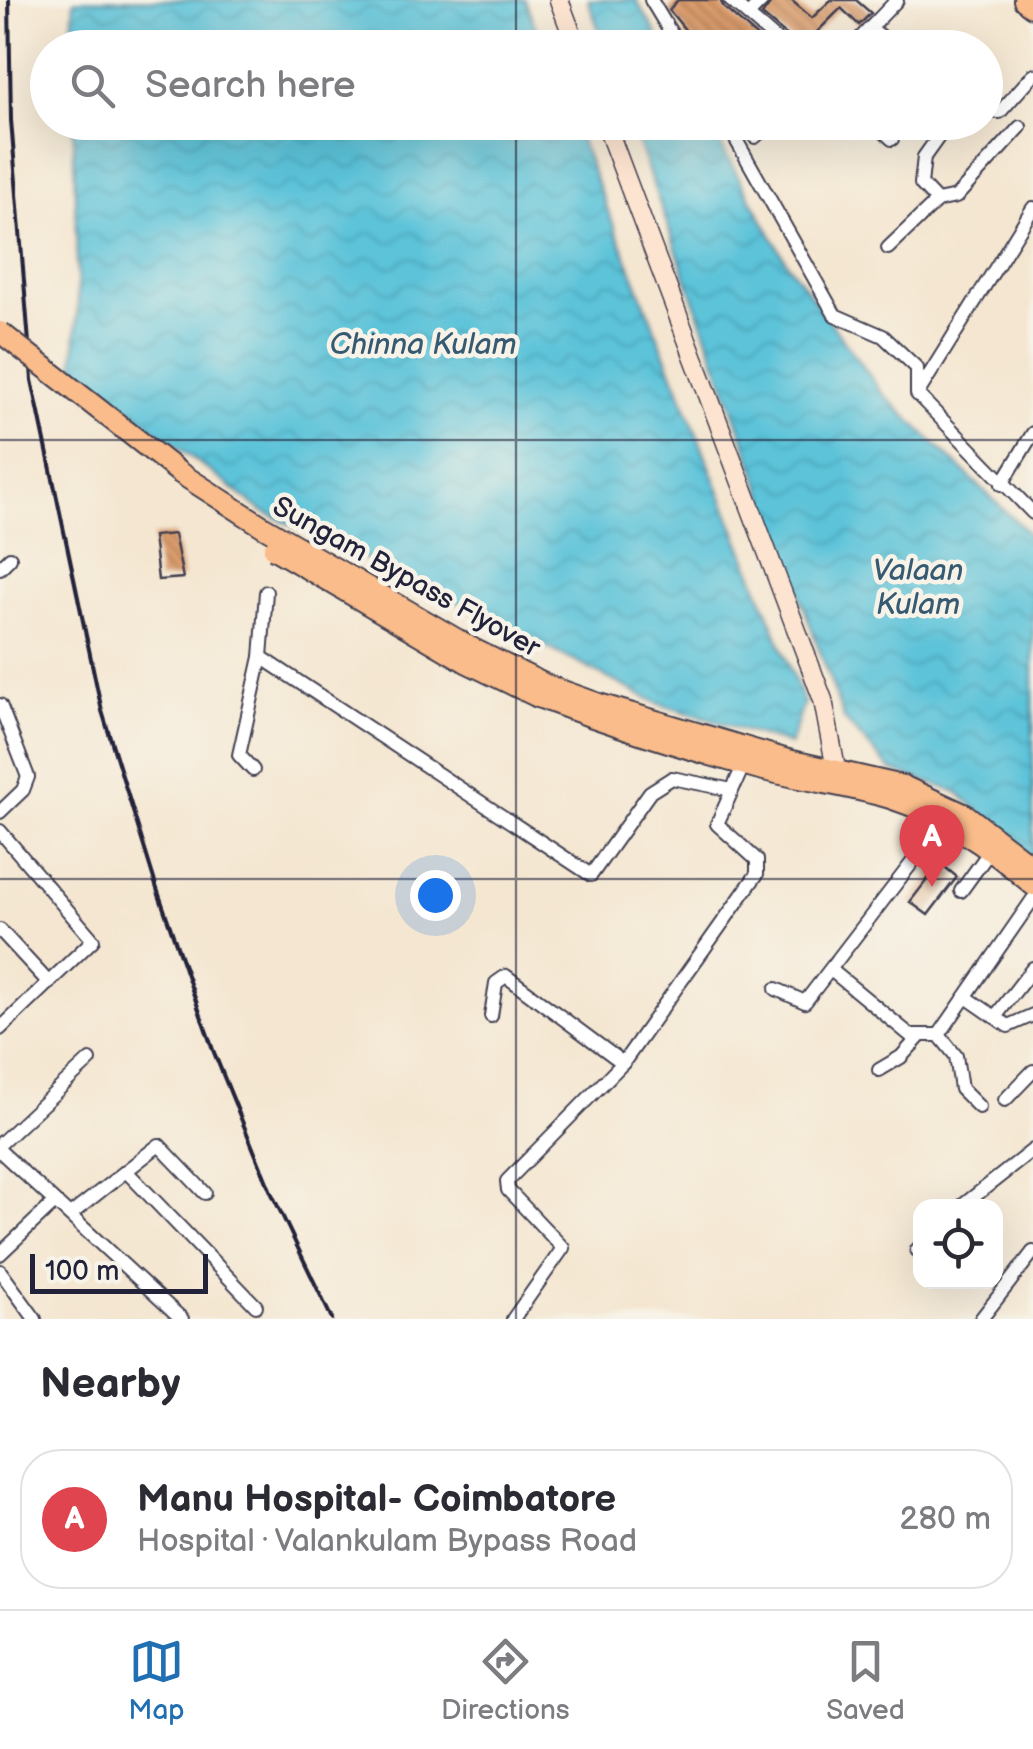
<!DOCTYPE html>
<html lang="en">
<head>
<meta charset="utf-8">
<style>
	body { margin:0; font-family:"Balsamiq Sans",sans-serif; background:#f7f7f7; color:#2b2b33 }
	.controls { position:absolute; right:30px; bottom:30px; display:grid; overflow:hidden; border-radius:20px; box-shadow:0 10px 40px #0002 }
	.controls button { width:90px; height:90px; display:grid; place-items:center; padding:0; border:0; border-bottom:2px solid #e1e1e2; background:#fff; color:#2b2b33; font:50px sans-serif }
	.scale { position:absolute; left:30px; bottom:25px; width:178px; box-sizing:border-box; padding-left:10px; border:5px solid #22223b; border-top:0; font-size:28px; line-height:35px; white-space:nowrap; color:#22223b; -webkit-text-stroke:8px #f7f3e8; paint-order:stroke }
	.you { position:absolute; left:435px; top:895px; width:35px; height:35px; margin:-25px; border:8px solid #fff; border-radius:50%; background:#1a73e8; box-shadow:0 0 0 15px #1a73e833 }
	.badge { display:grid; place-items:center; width:65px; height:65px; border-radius:50%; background:#1f6fb2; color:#fff; font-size:32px; font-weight:700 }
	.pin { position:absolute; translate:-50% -82px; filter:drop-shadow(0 2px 5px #0008) }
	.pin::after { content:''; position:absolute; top:52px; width:35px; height:30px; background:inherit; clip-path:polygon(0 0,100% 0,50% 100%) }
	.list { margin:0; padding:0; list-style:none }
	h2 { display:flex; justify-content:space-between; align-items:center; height:130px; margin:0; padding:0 40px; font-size:42px }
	h2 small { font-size:32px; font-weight:400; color:#7c7c81 }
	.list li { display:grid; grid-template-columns:65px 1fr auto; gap:30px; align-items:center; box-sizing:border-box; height:140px; margin:0 20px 20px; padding:0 20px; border:2px solid #e1e1e2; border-radius:40px }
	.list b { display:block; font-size:38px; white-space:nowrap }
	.list p { margin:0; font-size:32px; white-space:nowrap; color:#7c7c81 }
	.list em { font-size:32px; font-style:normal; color:#7c7c81 }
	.icon { flex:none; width:55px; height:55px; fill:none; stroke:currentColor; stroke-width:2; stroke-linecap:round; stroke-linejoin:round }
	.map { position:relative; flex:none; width:1033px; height:1319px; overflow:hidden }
	.search { position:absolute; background:#fff; box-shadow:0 10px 40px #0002; left:30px; right:30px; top:30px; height:110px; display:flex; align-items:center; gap:25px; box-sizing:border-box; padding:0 35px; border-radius:55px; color:#7c7c81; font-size:38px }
	.sheet { height:290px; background:#fff }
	nav { display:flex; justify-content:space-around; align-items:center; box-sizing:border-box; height:140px; border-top:2px solid #e1e1e2; background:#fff; font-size:28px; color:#7c7c81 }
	nav a { display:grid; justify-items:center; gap:5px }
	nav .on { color:#1f6fb2 }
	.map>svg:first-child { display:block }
	.water { fill:url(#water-waves); stroke:#3e728a; stroke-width:2.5 }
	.building { fill:url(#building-back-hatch) }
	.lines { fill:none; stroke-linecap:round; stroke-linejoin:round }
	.street-casing { stroke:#423f51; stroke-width:16 }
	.secondary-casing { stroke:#423f51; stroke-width:21 }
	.primary-casing { stroke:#423f51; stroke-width:24 }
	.highway-casing { stroke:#423f51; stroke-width:26 }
	.street { stroke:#fff; stroke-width:12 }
	.secondary { stroke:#fde4d0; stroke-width:18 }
	.primary { stroke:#f9bc8a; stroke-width:20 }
	.highway { stroke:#f9bc8a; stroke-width:22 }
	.rail { stroke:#22223b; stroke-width:4 }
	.primary-bridge-casing { stroke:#423f51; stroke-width:24; stroke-linecap:butt }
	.primary-bridge { stroke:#f9bc8a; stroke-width:20 }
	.grid { fill:none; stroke:#22223b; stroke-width:2.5; stroke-opacity:0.55 }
	.labels { text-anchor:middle; stroke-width:9; stroke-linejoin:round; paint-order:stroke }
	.street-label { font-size:28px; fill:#22223b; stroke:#f7f3e8 }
	.water-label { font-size:30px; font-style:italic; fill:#365a72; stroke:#f7f3e8 }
</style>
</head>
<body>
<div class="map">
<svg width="1033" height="1319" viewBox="0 0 1033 1319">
	<defs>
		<pattern id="water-waves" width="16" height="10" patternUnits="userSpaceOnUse" patternTransform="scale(2.5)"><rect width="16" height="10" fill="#5bc3d9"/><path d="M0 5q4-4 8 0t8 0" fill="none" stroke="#4fa7bb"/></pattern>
		<pattern id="building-back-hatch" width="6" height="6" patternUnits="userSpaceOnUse" patternTransform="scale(2.5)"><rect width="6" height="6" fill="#db9c6c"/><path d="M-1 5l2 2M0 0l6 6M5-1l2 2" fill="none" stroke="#b17f5a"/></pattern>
	</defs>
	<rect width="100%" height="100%" fill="#f7f3e8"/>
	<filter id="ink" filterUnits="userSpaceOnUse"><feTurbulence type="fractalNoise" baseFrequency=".01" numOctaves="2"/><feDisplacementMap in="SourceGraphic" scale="20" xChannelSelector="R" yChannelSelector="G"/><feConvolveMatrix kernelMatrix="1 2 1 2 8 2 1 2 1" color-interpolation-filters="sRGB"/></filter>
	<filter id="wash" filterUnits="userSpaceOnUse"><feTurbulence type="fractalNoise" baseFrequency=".0048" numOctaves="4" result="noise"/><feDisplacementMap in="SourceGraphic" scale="40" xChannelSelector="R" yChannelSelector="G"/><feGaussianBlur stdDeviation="2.25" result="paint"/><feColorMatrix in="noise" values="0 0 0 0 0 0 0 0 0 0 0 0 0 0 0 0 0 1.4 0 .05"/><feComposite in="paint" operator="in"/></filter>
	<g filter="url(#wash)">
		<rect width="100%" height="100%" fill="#f4e6d0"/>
		<!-- water -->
		<g class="water">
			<path d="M74 0H525L543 47H71Z"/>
			<path d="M588 0H636L665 47H605Z"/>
			<path d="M73 123H573L804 703 790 745 657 703 456 601 262 511 74 368 78 302Z"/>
			<path d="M631 123H708L787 263 883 394 1025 530 1033 545V857L957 792 891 770 844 719Z"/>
		</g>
		<g id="blocks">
			<!-- building -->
			<g class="building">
				<path d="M678 0H720L724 8 770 48H693L683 34 686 31 669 10Z"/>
				<path d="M773 0H791L812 18 831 0H856L871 13 859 25 841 8 813 36 818 40 811 48H796L792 40 762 15Z"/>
				<path d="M174 534 183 578 158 580 153 536Z"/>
				<path d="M940 863 957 877 928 915 910 902Z"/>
			</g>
		</g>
	</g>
	<g filter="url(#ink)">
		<use href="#blocks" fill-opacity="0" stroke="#423f51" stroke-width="2.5"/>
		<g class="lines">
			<!-- street casing -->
			<g class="street-casing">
				<g id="street">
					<path d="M651 0 680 48"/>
					<path d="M730 0 786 48"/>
					<path d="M748 15 763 0"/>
					<path d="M870 28 897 48"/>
					<path d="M851 48 897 0"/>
					<path d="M986 111 1000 112 1033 75"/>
					<path d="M726 122 835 315 883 336 917 368V394L1033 513"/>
					<path d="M873 122 892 139"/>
					<path d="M755 137 771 122"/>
					<path d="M937 201 921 184 924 157 949 122"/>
					<path d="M888 248 937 201 956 197 1020 127"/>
					<path d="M918 393 1033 208"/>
					<path d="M1002 484 1033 433"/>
					<path d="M0 568 10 558"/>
					<path d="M261 657 591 875 650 792 672 778 732 790"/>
					<path d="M0 705 28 777 23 790 0 812"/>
					<path d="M253 770 239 755 261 657 266 592"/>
					<path d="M0 831 93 940 0 1029"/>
					<path d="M961 891 990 851"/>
					<path d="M0 930 49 983"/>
					<path d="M831 970 910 1035H939"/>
					<path d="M776 989 805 1002 944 821"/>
					<path d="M966 997 1008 1026 1033 1015"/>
					<path d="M491 1016 496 983 506 976 623 1063"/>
					<path d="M995 1017 1033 968"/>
					<path d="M879 1070 901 1057 921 1035"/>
					<path d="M1005 1100 1033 1071"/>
					<path d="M979 1107 961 1089 956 1056 939 1035 1033 899"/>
					<path d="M0 1144 90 1060"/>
					<path d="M0 1151 182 1319"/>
					<path d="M126 1171 256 1306"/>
					<path d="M962 1206 1033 1150"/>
					<path d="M70 1215 159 1145 205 1193"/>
					<path d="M917 1250 920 1247"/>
					<path d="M0 1254 55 1202"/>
					<path d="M0 1271 35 1319"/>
					<path d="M513 1319 563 1248 508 1190 507 1181 623 1063 757 874V860L717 824 744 764"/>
					<path d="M981 1319 1033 1252"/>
				</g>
			</g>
			<!-- secondary casing -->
			<g class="secondary-casing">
				<g id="secondary">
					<path d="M559 0 577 48"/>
					<path d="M605 122 823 700 836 769 835 781"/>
				</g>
			</g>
			<!-- primary casing -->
			<g class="primary-casing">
				<g id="primary">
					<path d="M546 685 599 704 788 760 903 786 966 815 1033 867"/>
					<path d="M538 697C609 724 683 748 756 768 800 780 847 785 890 798 943 815 991 848 1033 885"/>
				</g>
			</g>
			<!-- highway casing -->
			<g class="highway-casing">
				<path id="highway" d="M1025 0 1033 6"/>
			</g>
			<!-- street -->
			<use href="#street" class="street"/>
			<!-- secondary -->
			<use href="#secondary" class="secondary"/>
			<!-- primary -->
			<use href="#primary" class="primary"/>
			<!-- highway -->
			<use href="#highway" class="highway"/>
			<!-- rail -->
			<path class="rail" d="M9 0 11 120 32 380 102 711 157 889 213 1050 271 1192 332 1319"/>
			<!-- primary-bridge casing -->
			<g class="primary-bridge-casing">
				<g id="primary-bridge">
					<path d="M0 332 180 473 264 527 475 650 546 685"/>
					<path d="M274 549 466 662 538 697"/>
				</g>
			</g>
			<!-- primary-bridge -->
			<use href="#primary-bridge" class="primary-bridge"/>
		</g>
	</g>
	<!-- grid -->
	<path class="grid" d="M516 0V48M516 122V1319M0 440H1033M0 879H1033"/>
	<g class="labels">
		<!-- street labels -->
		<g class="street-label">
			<text transform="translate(407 576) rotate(29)" y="10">Sungam Bypass Flyover</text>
		</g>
		<!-- water labels -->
		<g class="water-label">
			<text x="423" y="354">Chinna Kulam</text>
			<text x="918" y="580">Valaan<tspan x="918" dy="34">Kulam</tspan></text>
		</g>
	</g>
</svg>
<div class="controls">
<button><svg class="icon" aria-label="locate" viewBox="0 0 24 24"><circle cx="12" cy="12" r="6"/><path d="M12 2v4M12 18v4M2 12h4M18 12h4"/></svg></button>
</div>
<div class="scale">100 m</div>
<div class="you"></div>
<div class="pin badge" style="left:932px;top:887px;background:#e0444e">A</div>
<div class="search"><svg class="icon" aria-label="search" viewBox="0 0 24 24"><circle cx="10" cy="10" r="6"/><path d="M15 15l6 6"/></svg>Search here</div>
</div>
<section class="sheet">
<h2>Nearby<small></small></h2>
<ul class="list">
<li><span class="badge" style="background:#e0444e">A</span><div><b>Manu Hospital- Coimbatore</b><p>Hospital · Valankulam Bypass Road</p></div><em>280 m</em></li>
</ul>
</section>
<nav>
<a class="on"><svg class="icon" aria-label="map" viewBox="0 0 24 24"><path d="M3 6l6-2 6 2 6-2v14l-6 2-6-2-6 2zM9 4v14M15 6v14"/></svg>Map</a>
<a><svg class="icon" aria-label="directions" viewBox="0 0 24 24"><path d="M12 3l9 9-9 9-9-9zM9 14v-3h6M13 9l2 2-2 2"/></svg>Directions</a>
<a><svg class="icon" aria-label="saved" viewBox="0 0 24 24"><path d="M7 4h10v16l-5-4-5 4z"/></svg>Saved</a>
</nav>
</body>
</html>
